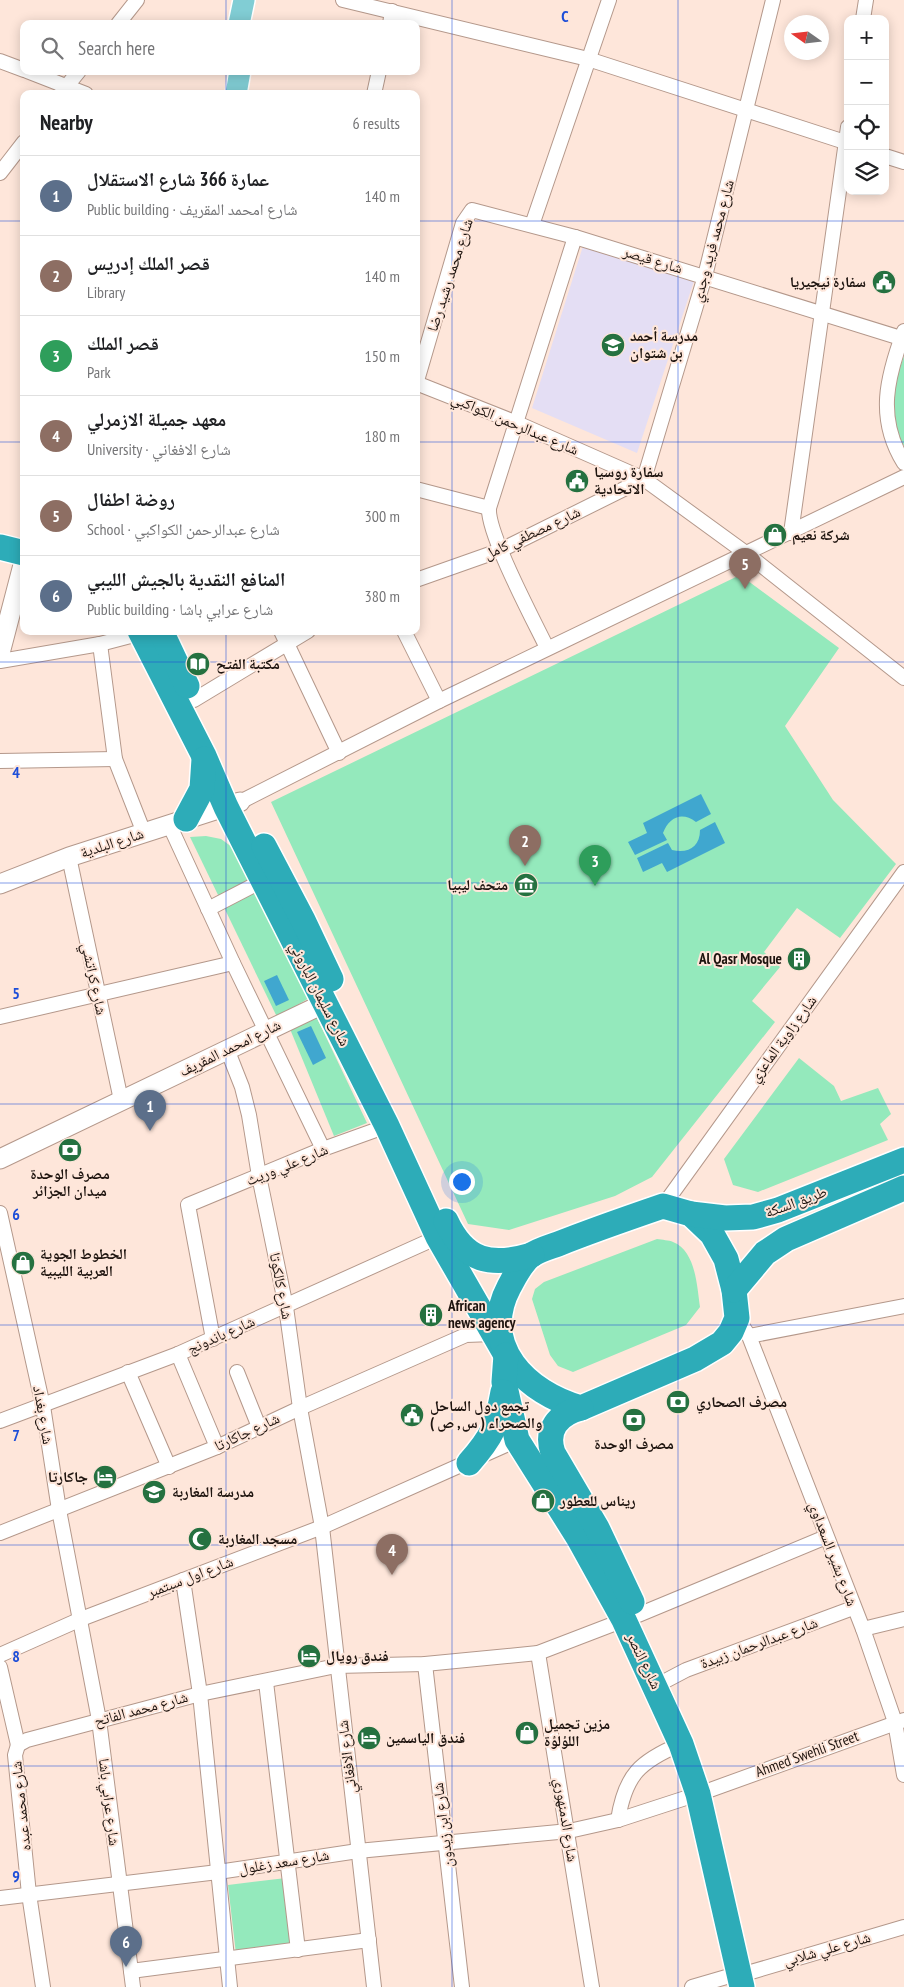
<!DOCTYPE html>
<html lang="en">
<head>
<meta charset="utf-8">
<style>
	body { margin:0; font-family:"PT Sans Narrow","Noto Naskh Arabic",sans-serif; background:#f6f6f6; color:#202124 }
	.controls { position:absolute; right:15px; top:15px; display:grid; overflow:hidden; border-radius:10px; box-shadow:0 2px 12px #0003 }
	.controls button { width:45px; height:45px; display:grid; place-items:center; padding:0; border:0; border-bottom:1px solid #e0e0e0; background:#fff; color:#202124; font:25px sans-serif }
	.compass { position:absolute; left:784px; top:15px; width:45px; height:45px; border-radius:50%; background:#fff; box-shadow:0 2px 12px #0003; rotate:284deg }
	.you { position:absolute; left:461px; top:1181px; width:18px; height:18px; margin:-12px; border:4px solid #fff; border-radius:50%; background:#1a73e8; box-shadow:0 0 0 8px #1a73e833 }
	.badge { display:grid; place-items:center; width:32px; height:32px; border-radius:50%; background:#0b8043; color:#fff; font-size:16px; font-weight:700 }
	.pin { position:absolute; translate:-50% -41px; filter:drop-shadow(0 1px 2px #0008) }
	.pin::after { content:''; position:absolute; top:26px; width:18px; height:15px; background:inherit; clip-path:polygon(0 0,100% 0,50% 100%) }
	.list { margin:0; padding:0; list-style:none }
	h2 { display:flex; justify-content:space-between; align-items:center; height:65px; margin:0; padding:0 20px; font-size:21px }
	h2 small { font-size:16px; font-weight:400; color:#757577 }
	.list li { display:grid; grid-template-columns:32px 1fr auto; gap:15px; align-items:center; box-sizing:border-box; height:80px; padding:0 20px; border-top:1px solid #e0e0e0 }
	.list b { display:block; font-size:19px; white-space:nowrap }
	.list p { margin:0; font-size:16px; white-space:nowrap; color:#757577 }
	.list em { font-size:16px; font-style:normal; color:#757577 }
	.icon { flex:none; width:28px; height:28px; fill:none; stroke:currentColor; stroke-width:2; stroke-linecap:round; stroke-linejoin:round }
	.map { position:relative; flex:none; width:904px; height:1987px; overflow:hidden }
	.search { position:absolute; background:#fff; box-shadow:0 2px 12px #0003; left:20px; top:20px; width:400px; height:55px; display:flex; align-items:center; gap:12px; box-sizing:border-box; padding:0 18px; border-radius:10px; color:#757577; font-size:19px }
	.panel { position:absolute; background:#fff; box-shadow:0 2px 12px #0003; left:20px; top:90px; width:400px; height:545px; border-radius:10px }
	.map>svg:first-child { display:block }
	.education { fill:#e4def4 }
	.green { fill:#94e9bc }
	.water { fill:#40a7cf }
	.lines { fill:none; stroke-linecap:round; stroke-linejoin:round }
	.street-casing { stroke:#b4988b; stroke-width:16 }
	.secondary-casing { stroke:#b4988b; stroke-width:21 }
	.primary-casing { stroke:#fff; stroke-width:24 }
	.highway-casing { stroke:#fff; stroke-width:28 }
	.street { stroke:#fff; stroke-width:14 }
	.secondary { stroke:#fff; stroke-width:19 }
	.primary { stroke:#81cdd4; stroke-width:21 }
	.highway { stroke:#2dacb8; stroke-width:25 }
	.grid { fill:none; stroke:#1d4ed8; stroke-width:1; stroke-opacity:0.55 }
	.labels { text-anchor:middle; stroke-width:4; stroke-linejoin:round; paint-order:stroke }
	.street-label { font-size:15px; fill:#1e140f; stroke:#fee6da }
	.poi-label { font-size:15px; font-weight:bold; fill:#1e140f; stroke:#fee6da; text-anchor:start }
	.grid-label { font-size:16px; text-anchor:middle; font-weight:bold; fill:#1d4ed8; stroke:#fee6da; stroke-width:4; stroke-linejoin:round; paint-order:stroke }
</style>
</head>
<body>
<div class="map">
<svg width="904" height="1987" viewBox="0 0 904 1987">
	<rect width="100%" height="100%" fill="#fee6da"/>
	<!-- education -->
	<path class="education" d="M583 246 694 281 637 453 532 408Z"/>
	<!-- green -->
	<g class="green">
		<path d="M904 356V446L895 433 892 391Z"/>
		<path d="M740 575 839 648 785 726 833 800 896 864 840 938 797 908 764 952 780 967 752 1001 775 1022 652 1177 615 1196 509 1230 468 1224 271 802Z"/>
		<path d="M206 836 221 839 232 847 311 997 277 1017 190 837Z"/>
		<path d="M316 1016 367 1123 334 1136 290 1029Z"/>
		<path d="M799 1058 834 1086 841 1101 878 1088 891 1114 880 1124 888 1140 758 1192 733 1185 724 1159Z"/>
		<path d="M657 1239C662 1240 669 1240 673 1242 696 1251 697 1287 700 1307L686 1325 573 1372 558 1366 550 1355 532 1299 535 1289 544 1282Z"/>
		<path d="M286 1878 295 1947 236 1954 228 1885Z"/>
	</g>
	<!-- water -->
	<g class="water">
		<path d="M701 794 711 814 696 822C682 811 669 817 663 833L667 840 635 855 628 842 647 833 643 823Z"/>
		<path d="M715 822 725 843 667 872 662 863 643 872 637 858 668 843 672 850C688 854 700 847 700 830Z"/>
		<path d="M277 975 289 1000 276 1006 264 981Z"/>
		<path d="M311 1026 326 1058 313 1065 297 1032Z"/>
	</g>
	<g class="lines">
		<!-- street casing -->
		<g class="street-casing">
			<g id="street">
				<path d="M343 0 588 59 848 143"/>
				<path d="M863 19 866 0"/>
				<path d="M118 24 137 0"/>
				<path d="M390 24 392 11"/>
				<path d="M0 61 24 70"/>
				<path d="M27 71 86 94"/>
				<path d="M62 92 79 71"/>
				<path d="M374 94 379 71"/>
				<path d="M885 156 904 162"/>
				<path d="M0 173 24 142"/>
				<path d="M532 225 609 0"/>
				<path d="M904 331C887 377 876 418 904 463"/>
				<path d="M416 383 517 423 644 479 747 554 904 678"/>
				<path d="M416 384 463 223 472 210 575 237 904 339"/>
				<path d="M416 489 489 508"/>
				<path d="M791 533 848 127"/>
				<path d="M416 580 501 550 644 479 705 276 773 0"/>
				<path d="M281 631 339 753"/>
				<path d="M404 631 439 701"/>
				<path d="M100 644 115 759 144 833"/>
				<path d="M547 648C534 621 487 533 489 508L575 237"/>
				<path d="M0 661 100 644 142 633"/>
				<path d="M194 700 308 631"/>
				<path d="M0 761 115 759"/>
				<path d="M240 802 439 701 904 477"/>
				<path d="M169 824 233 963 323 1149"/>
				<path d="M69 857 121 1100"/>
				<path d="M208 909 262 881"/>
				<path d="M0 1017 233 963"/>
				<path d="M227 1049 242 1087 249 1115 259 1176 286 1307 300 1408 322 1527 374 1987"/>
				<path d="M663 1206 904 872"/>
				<path d="M0 1213 43 1406 59 1510 99 1720 133 1987"/>
				<path d="M737 1318 749 1336 863 1629 895 1722 904 1775"/>
				<path d="M749 1336 904 1306"/>
				<path d="M213 1339 188 1205 323 1149 387 1126"/>
				<path d="M178 1354 217 1447"/>
				<path d="M128 1372 169 1467"/>
				<path d="M237 1372 259 1427"/>
				<path d="M0 1421 178 1354 438 1237"/>
				<path d="M0 1533 217 1447 300 1408 466 1335 493 1334"/>
				<path d="M183 1580 200 1694 230 1987"/>
				<path d="M638 1615 826 1537"/>
				<path d="M863 1629 904 1619"/>
				<path d="M538 1653 592 1987"/>
				<path d="M0 1655 81 1619 322 1527 517 1440"/>
				<path d="M425 1664 462 1987"/>
				<path d="M0 1667 18 1745"/>
				<path d="M667 1680 686 1670 853 1608"/>
				<path d="M266 1682 298 1950"/>
				<path d="M18 1745 27 1740 200 1694 336 1666 425 1664 538 1653 624 1620"/>
				<path d="M18 1745 15 1755 29 1894 43 1987"/>
				<path d="M710 1790 904 1720"/>
				<path d="M618 1820C625 1775 640 1761 681 1744"/>
				<path d="M0 1898 218 1872 358 1851 569 1831 618 1820 698 1794"/>
				<path d="M131 1971 369 1940"/>
				<path d="M751 1972 904 1927"/>
				<path d="M692 1987 740 1973"/>
			</g>
		</g>
		<!-- secondary casing -->
		<g class="secondary-casing">
			<g id="secondary">
				<path d="M0 653 23 565V553"/>
				<path d="M0 884 69 857 240 802"/>
				<path d="M0 1159 325 1003"/>
			</g>
		</g>
		<!-- primary casing -->
		<g class="primary-casing">
			<g id="primary">
				<path d="M239 24 244 0"/>
				<path d="M236 94 240 71"/>
			</g>
		</g>
		<!-- highway casing -->
		<g class="highway-casing">
			<g id="highway">
				<path d="M0 547 24 553"/>
				<path d="M140 631 204 756 226 807 387 1126 438 1237 506 1355"/>
				<path d="M161 631 187 686"/>
				<path d="M186 819 202 789 204 759"/>
				<path d="M264 846 303 920 331 979"/>
				<path d="M663 1206 691 1214 712 1234 726 1259 734 1290 737 1318 731 1332 722 1343 695 1359 581 1408C527 1393 478 1346 509 1287 515 1276 520 1265 530 1256 538 1250 550 1247 558 1244 593 1230 628 1218 663 1206Z"/>
				<path d="M691 1214 725 1218 753 1217 778 1210 904 1160"/>
				<path d="M446 1221C465 1262 491 1267 532 1255"/>
				<path d="M734 1290 765 1253 786 1239 904 1188"/>
				<path d="M506 1355 504 1382 517 1440 578 1537 624 1620 681 1744 698 1794 742 1987"/>
				<path d="M581 1408C558 1414 545 1430 553 1453L597 1528 632 1602"/>
				<path d="M469 1463C492 1437 497 1426 503 1392"/>
			</g>
		</g>
		<!-- street -->
		<use href="#street" class="street"/>
		<!-- secondary -->
		<use href="#secondary" class="secondary"/>
		<!-- primary -->
		<use href="#primary" class="primary"/>
		<!-- highway -->
		<use href="#highway" class="highway"/>
	</g>
	<!-- grid -->
	<path class="grid" d="M226 0V24M452 0V1987M678 0V1987M226 71V94M0 221H24M416 221H904M0 442H24M416 442H904M226 631V1987M0 662H904M0 883H904M0 1104H904M0 1325H904M0 1545H904M0 1766H904"/>
	<!-- icons -->
	<defs>
		<g id="civic-disc" transform="scale(1.25)"><circle r="9.5" fill="#257140" stroke="#fee6da"/><path d="M-.6-6.5H3V-4.5H.6V-3L4-1V1h2V6H-6V1h2V-1L-.6-3ZM-1.2 2.5V6h2.4V2.5Z" fill="#fff"/></g>
		<g id="school-disc" transform="scale(1.25)"><circle r="9.5" fill="#257140" stroke="#fee6da"/><path d="M0-5L7-2L0 1L-7-2ZM-4 1L0 2.5L4 1V4Q0 6-4 4Z" fill="#fff"/></g>
		<g id="shop-disc" transform="scale(1.25)"><circle r="9.5" fill="#257140" stroke="#fee6da"/><path d="M-5-2.5h2.3a2.7 3.5 0 0 1 5.4 0H5L5.5 6h-11ZM-1.5-2.5h3a1.5 2.3 0 0 0-3 0Z" fill="#fff"/></g>
		<g id="library-disc" transform="scale(1.25)"><circle r="9.5" fill="#257140" stroke="#fee6da"/><path d="M-6-4Q-3-5.5-.7-3.5V5Q-3 3-6 4ZM6-4Q3-5.5 .7-3.5V5Q3 3 6 4Z" fill="#fff"/></g>
		<g id="museum-disc" transform="scale(1.25)"><circle r="9.5" fill="#257140" stroke="#fee6da"/><path d="M0-6L6-3V-2H-6V-3ZM-5-1h2V3h-2ZM-1-1h2V3h-2ZM3-1h2V3H3ZM-6 4H6V6H-6Z" fill="#fff"/></g>
		<g id="building-disc" transform="scale(1.25)"><circle r="9.5" fill="#257140" stroke="#fee6da"/><path d="M-4-6H4V6H1V3H-1V6H-4ZM-2.5-4.3h1.7v1.8h-1.7ZM.8-4.3h1.7v1.8H.8ZM-2.5-1h1.7V.8h-1.7ZM.8-1h1.7V.8H.8Z" fill="#fff"/></g>
		<g id="bank-disc" transform="scale(1.25)"><circle r="9.5" fill="#257140" stroke="#fee6da"/><path d="M-6-4H6V4H-6ZM0-2.3a2.3 2.3 0 1 0 0 4.6a2.3 2.3 0 1 0 0-4.6Z" fill="#fff"/></g>
		<g id="hotel-disc" transform="scale(1.25)"><circle r="9.5" fill="#257140" stroke="#fee6da"/><path d="M-6-4.5h1.5V1H6V5H4.5V3h-9V5H-6ZM-4 0a1.8 1.8 0 1 1 3.6 0ZM.5 0V-2.5h3Q6-2.5 6 0Z" fill="#fff"/></g>
		<g id="mosque-disc" transform="scale(1.25)"><circle r="9.5" fill="#257140" stroke="#fee6da"/><path d="M3.5-4.9A6 6 0 1 0 3.5 4.9A5 5 0 1 1 3.5-4.9Z" fill="#fff"/></g>
	</defs>
	<g fill-rule="evenodd">
		<use href="#civic-disc" x="884" y="282"/>
		<use href="#school-disc" x="613" y="345"/>
		<use href="#civic-disc" x="577" y="481"/>
		<use href="#shop-disc" x="775" y="535"/>
		<use href="#library-disc" x="198" y="664"/>
		<use href="#museum-disc" x="526" y="885"/>
		<use href="#building-disc" x="799" y="959"/>
		<use href="#bank-disc" x="70" y="1150"/>
		<use href="#shop-disc" x="23" y="1263"/>
		<use href="#building-disc" x="431" y="1315"/>
		<use href="#bank-disc" x="678" y="1402"/>
		<use href="#civic-disc" x="412" y="1415"/>
		<use href="#bank-disc" x="634" y="1420"/>
		<use href="#hotel-disc" x="105" y="1477"/>
		<use href="#school-disc" x="154" y="1492"/>
		<use href="#shop-disc" x="543" y="1501"/>
		<use href="#mosque-disc" x="200" y="1539"/>
		<use href="#hotel-disc" x="309" y="1656"/>
		<use href="#shop-disc" x="527" y="1733"/>
		<use href="#hotel-disc" x="369" y="1738"/>
	</g>
	<g class="labels">
		<!-- street labels -->
		<g class="street-label">
			<text transform="translate(713 241) rotate(-75)" y="5">شارع محمد فريد وجدي</text>
			<text transform="translate(653 260) rotate(17)" y="5">شارع قيصر</text>
			<text transform="translate(450 275) rotate(-72)" y="5">شارع محمد رشيد رضا</text>
			<text transform="translate(515 424) rotate(23)" y="5">شارع عبدالرحمن الكواكبي</text>
			<text transform="translate(532 533) rotate(-25)" y="5">شارع مصطفي كامل</text>
			<text transform="translate(112 843) rotate(-18)" y="5">شارع البلدية</text>
			<text transform="translate(94 979) rotate(78)" y="5">شارع كراتشي</text>
			<text transform="translate(320 994) rotate(63)" y="5">شارع سليمان الباروني</text>
			<text transform="translate(783 1039) rotate(-54)" y="5">شارع زاوية الماعزي</text>
			<text transform="translate(230 1048) rotate(-26)" y="5">شارع امحمد المقريف</text>
			<text transform="translate(287 1165) rotate(-22)" y="5">شارع علي وريث</text>
			<text transform="translate(796 1202) rotate(-20)" y="5">طريق السكة</text>
			<text transform="translate(281 1286) rotate(79)" y="5">شارع كالكوتا</text>
			<text transform="translate(221 1335) rotate(-24)" y="5">شارع باندونج</text>
			<text transform="translate(43 1415) rotate(80)" y="5">شارع بغداد</text>
			<text transform="translate(247 1432) rotate(-25)" y="5">شارع جاكارتا</text>
			<text transform="translate(833 1554) rotate(69)" y="5">شارع بشير السعداوي</text>
			<text transform="translate(190 1577) rotate(-21)" y="5">شارع اول سبتمبر</text>
			<text transform="translate(759 1643) rotate(-20)" y="5">شارع عبدالرحمان زبيدة</text>
			<text transform="translate(644 1661) rotate(64)" y="5">شارع النصر</text>
			<text transform="translate(141 1709) rotate(-15)" y="5">شارع محمد الفاتح</text>
			<text transform="translate(807 1754) rotate(-20)" y="5">Ahmed Swehli Street</text>
			<text transform="translate(347 1757) rotate(-97)" y="5">شارع الافغاني</text>
			<text transform="translate(109 1802) rotate(83)" y="5">شارع عرابي باشا</text>
			<text transform="translate(21 1806) rotate(-96)" y="5">شارع محمد عبده</text>
			<text transform="translate(566 1820) rotate(81)" y="5">شارع الدمنهوري</text>
			<text transform="translate(443 1825) rotate(-97)" y="5">شارع ابن زيدون</text>
			<text transform="translate(284 1862) rotate(-9)" y="5">شارع سعد زغلول</text>
			<text transform="translate(827 1949) rotate(-16)" y="5">شارع علي شلابي</text>
		</g>
		<!-- poi labels -->
		<g class="poi-label">
			<text x="866" y="287" text-anchor="end">سفارة نيجيريا</text>
			<text x="630" y="341">مدرسة أحمد<tspan x="630" dy="17">بن شتوان</tspan></text>
			<text x="594" y="477">سفارة روسيا<tspan x="594" dy="17">الاتحادية</tspan></text>
			<text x="792" y="540">شركة نعيم</text>
			<text x="216" y="669">مكتبة الفتح</text>
			<text x="508" y="890" text-anchor="end">متحف ليبيا</text>
			<text x="782" y="964" text-anchor="end">Al Qasr Mosque</text>
			<text x="70" y="1179" text-anchor="middle">مصرف الوحدة<tspan x="70" dy="17">ميدان الجزائر</tspan></text>
			<text x="40" y="1259">الخطوط الجوية<tspan x="40" dy="17">العربية الليبية</tspan></text>
			<text x="448" y="1311">African<tspan x="448" dy="17">news agency</tspan></text>
			<text x="696" y="1407">مصرف الصحاري</text>
			<text x="430" y="1411">تجمع دول الساحل<tspan x="430" dy="17">والصحراء ( س , ص )</tspan></text>
			<text x="634" y="1449" text-anchor="middle">مصرف الوحدة</text>
			<text x="88" y="1482" text-anchor="end">جاكارتا</text>
			<text x="172" y="1497">مدرسة المغاربة</text>
			<text x="560" y="1506">ريناس للعطور</text>
			<text x="218" y="1544">مسجد المغاربة</text>
			<text x="326" y="1661">فندق رويال</text>
			<text x="544" y="1729">مزين تجميل<tspan x="544" dy="17">اللؤلؤة</tspan></text>
			<text x="386" y="1743">فندق الياسمين</text>
		</g>
	</g>
	<g class="grid-label">
		<text x="565" y="22">C</text>
		<text x="16" y="778">4</text>
		<text x="16" y="999">5</text>
		<text x="16" y="1220">6</text>
		<text x="16" y="1441">7</text>
		<text x="16" y="1662">8</text>
		<text x="16" y="1882">9</text>
	</g>
</svg>
<div class="controls">
<button>+</button>
<button>−</button>
<button><svg class="icon" aria-label="locate" viewBox="0 0 24 24"><circle cx="12" cy="12" r="6"/><path d="M12 2v4M12 18v4M2 12h4M18 12h4"/></svg></button>
<button><svg class="icon" aria-label="layers" viewBox="0 0 24 24"><path d="M12 4l9 5-9 5-9-5zM3 14l9 5 9-5"/></svg></button>
</div>
<svg class="compass" viewBox="-18 -18 36 36"><path d="M0-13l5 13h-10z" fill="#e53935"/><path d="M0 13l5-13h-10z" fill="#757577"/></svg>
<div class="you"></div>
<div class="pin badge" style="left:150px;top:1131px;background:#5c6f8a">1</div>
<div class="pin badge" style="left:525px;top:866px;background:#8d6e63">2</div>
<div class="pin badge" style="left:595px;top:886px;background:#2e9e5b">3</div>
<div class="pin badge" style="left:392px;top:1575px;background:#8d6e63">4</div>
<div class="pin badge" style="left:745px;top:589px;background:#8d6e63">5</div>
<div class="pin badge" style="left:126px;top:1967px;background:#5c6f8a">6</div>
<div class="search"><svg class="icon" aria-label="search" viewBox="0 0 24 24"><circle cx="10" cy="10" r="6"/><path d="M15 15l6 6"/></svg>Search here</div>
<section class="panel">
<h2>Nearby<small>6 results</small></h2>
<ul class="list">
<li><span class="badge" style="background:#5c6f8a">1</span><div><b>عمارة 366 شارع الاستقلال</b><p>Public building · شارع امحمد المقريف</p></div><em>140 m</em></li>
<li><span class="badge" style="background:#8d6e63">2</span><div><b>قصر الملك إدريس</b><p>Library</p></div><em>140 m</em></li>
<li><span class="badge" style="background:#2e9e5b">3</span><div><b>قصر الملك</b><p>Park</p></div><em>150 m</em></li>
<li><span class="badge" style="background:#8d6e63">4</span><div><b>معهد جميلة الازمرلي</b><p>University · شارع الافغاني</p></div><em>180 m</em></li>
<li><span class="badge" style="background:#8d6e63">5</span><div><b>روضة اطفال</b><p>School · شارع عبدالرحمن الكواكبي</p></div><em>300 m</em></li>
<li><span class="badge" style="background:#5c6f8a">6</span><div><b>المنافع النقدية بالجيش الليبي</b><p>Public building · شارع عرابي باشا</p></div><em>380 m</em></li>
</ul>
</section>
</div>
</body>
</html>
